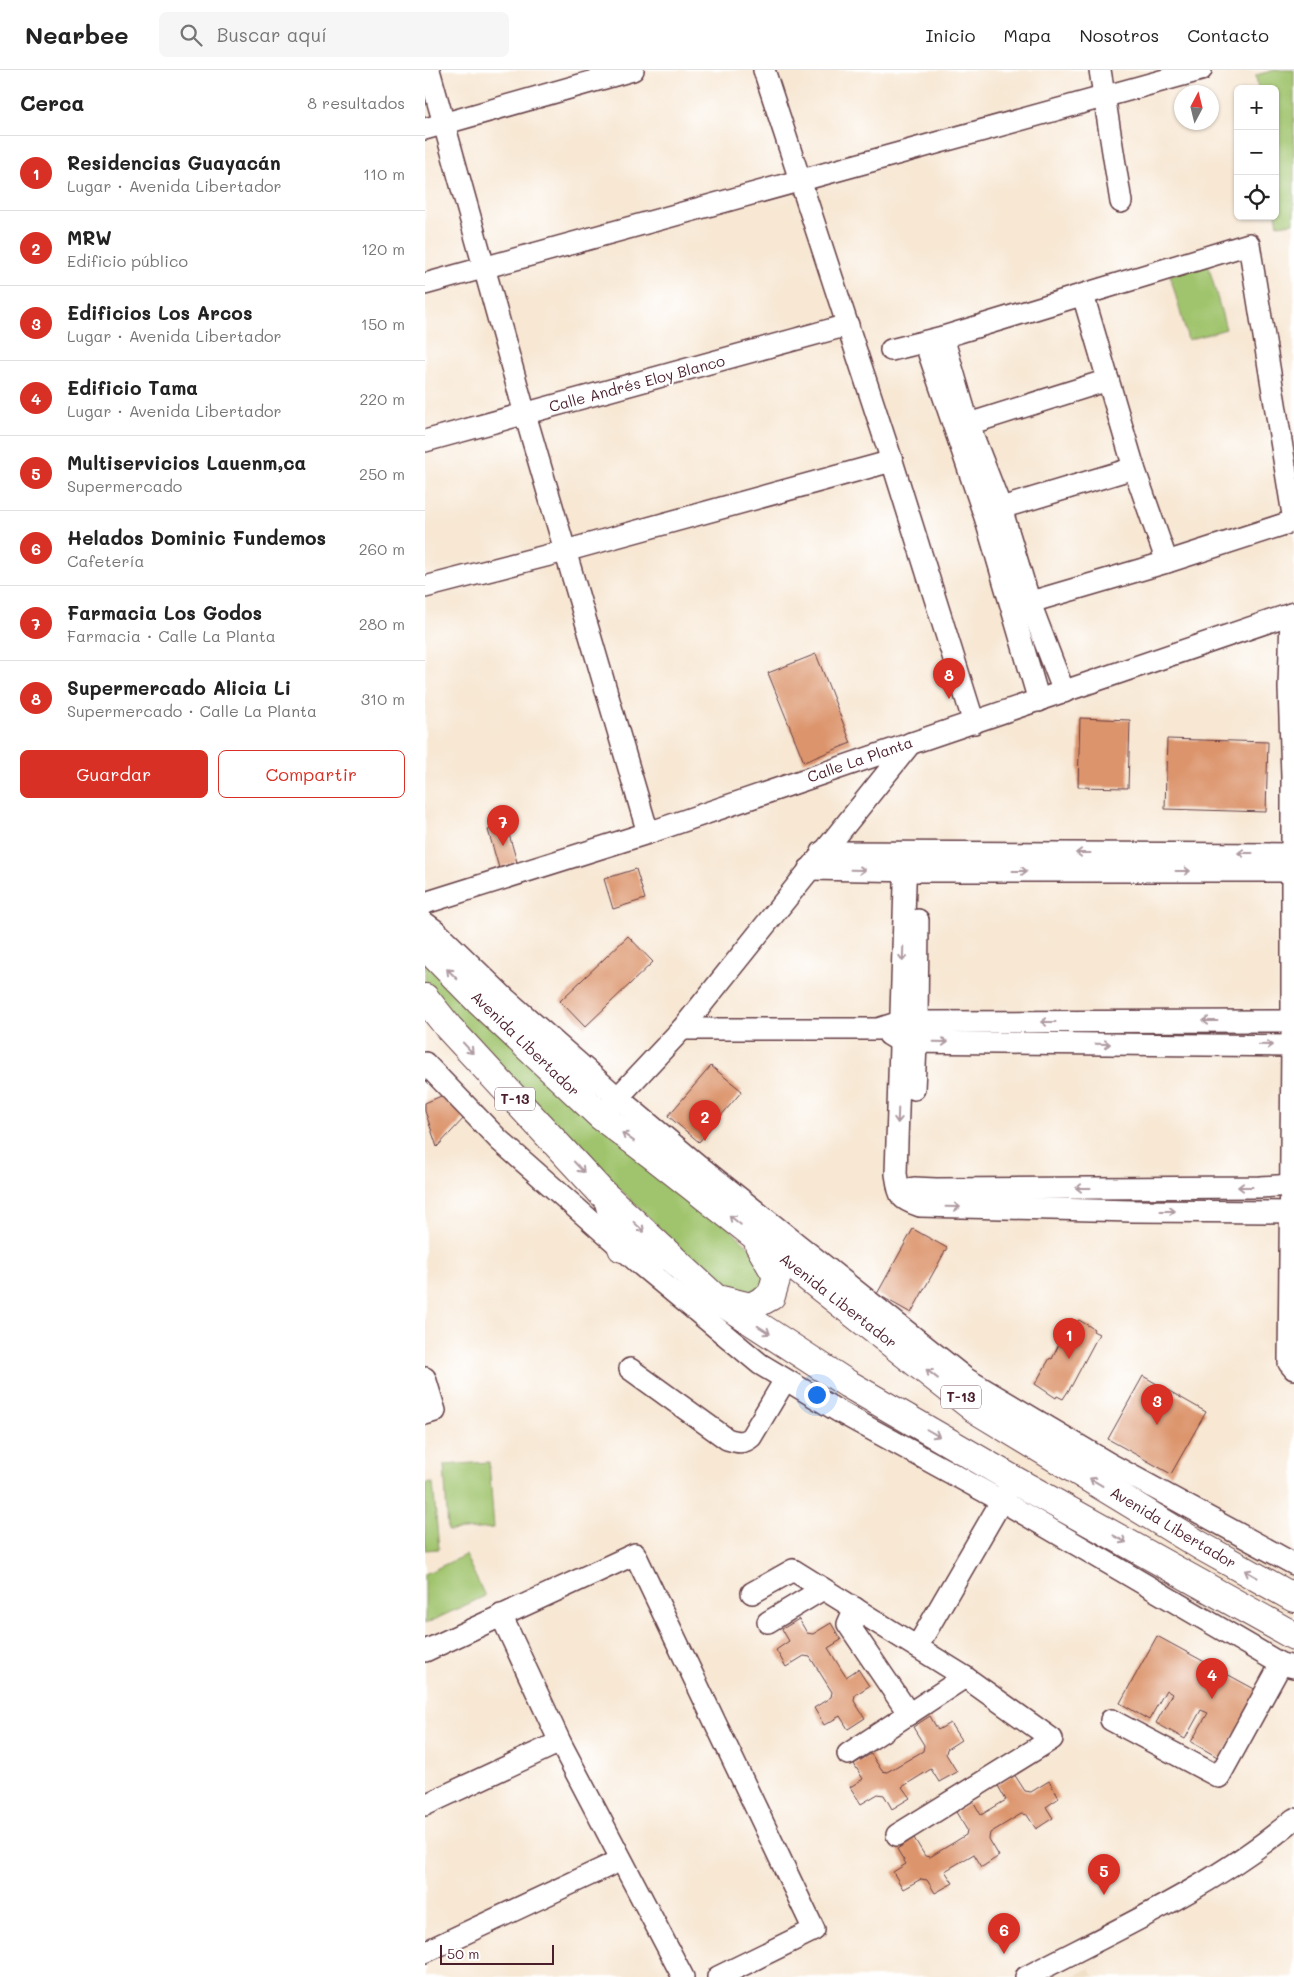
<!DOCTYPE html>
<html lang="es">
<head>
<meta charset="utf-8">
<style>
	body { margin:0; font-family:Mali,sans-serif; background:#f6f6f6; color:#222 }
	.controls { position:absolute; right:15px; top:15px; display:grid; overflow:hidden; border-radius:8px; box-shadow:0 1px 4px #0004 }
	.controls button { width:45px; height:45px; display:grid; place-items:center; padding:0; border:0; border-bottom:1px solid #e0e0e0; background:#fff; color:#222; font:25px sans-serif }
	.compass { position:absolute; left:749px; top:15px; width:45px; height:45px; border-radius:50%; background:#fff; box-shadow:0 1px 4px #0004; rotate:7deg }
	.scale { position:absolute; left:15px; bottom:12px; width:114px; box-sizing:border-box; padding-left:5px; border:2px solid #4a1f2b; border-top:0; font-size:14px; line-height:18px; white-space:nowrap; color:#4a1f2b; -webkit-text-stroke:4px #fff; paint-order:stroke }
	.you { position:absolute; left:391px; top:1324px; width:18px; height:18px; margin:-12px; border:4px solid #fff; border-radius:50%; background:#1a73e8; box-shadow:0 0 0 8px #1a73e833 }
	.badge { display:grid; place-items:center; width:32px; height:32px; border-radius:50%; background:#d93025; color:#fff; font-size:16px; font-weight:700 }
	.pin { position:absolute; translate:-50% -41px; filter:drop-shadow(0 1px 2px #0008) }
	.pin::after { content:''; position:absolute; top:26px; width:18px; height:15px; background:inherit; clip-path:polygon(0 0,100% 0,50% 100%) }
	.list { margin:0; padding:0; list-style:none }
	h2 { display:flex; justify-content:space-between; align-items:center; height:65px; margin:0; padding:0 20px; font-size:21px }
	h2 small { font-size:16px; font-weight:400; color:#767676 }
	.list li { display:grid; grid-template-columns:32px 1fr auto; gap:15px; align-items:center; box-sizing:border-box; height:75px; padding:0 20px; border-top:1px solid #e0e0e0 }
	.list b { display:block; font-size:19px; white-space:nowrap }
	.list p { margin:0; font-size:16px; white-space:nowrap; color:#767676 }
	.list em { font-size:16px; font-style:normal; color:#767676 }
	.actions { display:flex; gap:10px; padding:15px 20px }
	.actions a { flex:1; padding:11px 0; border:1px solid #d93025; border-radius:8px; text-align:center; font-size:18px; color:#d93025 }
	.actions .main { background:#d93025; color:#fff }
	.icon { flex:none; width:28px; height:28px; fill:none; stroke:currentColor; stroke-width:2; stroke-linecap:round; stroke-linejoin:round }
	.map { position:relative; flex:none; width:869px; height:1907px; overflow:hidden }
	header { display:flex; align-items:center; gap:30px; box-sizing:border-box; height:70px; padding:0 25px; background:#fff; border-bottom:1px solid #e0e0e0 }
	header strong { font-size:24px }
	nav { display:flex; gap:28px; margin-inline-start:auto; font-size:18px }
	.search { width:350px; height:45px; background:#f6f6f6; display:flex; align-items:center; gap:12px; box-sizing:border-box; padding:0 18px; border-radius:8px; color:#767676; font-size:19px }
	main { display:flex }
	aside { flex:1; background:#fff }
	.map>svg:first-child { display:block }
	.built { fill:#ecd8ba }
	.green { fill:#a0c46d; stroke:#75724c }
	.building { fill:#dc946c }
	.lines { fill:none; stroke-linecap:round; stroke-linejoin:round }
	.minor-casing { stroke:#643d44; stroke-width:24 }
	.highway-casing { stroke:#643d44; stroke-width:30 }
	.minor { stroke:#fff; stroke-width:21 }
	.highway { stroke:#fff; stroke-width:28 }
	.oneway { stroke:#ae9aa0 }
	.labels { text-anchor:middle; stroke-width:4; stroke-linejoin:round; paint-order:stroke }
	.shield { fill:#fff; stroke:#80626b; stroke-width:1 }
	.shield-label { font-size:14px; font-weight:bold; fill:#4a1f2b }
	.street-label { font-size:15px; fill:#4a1f2b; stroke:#fff }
</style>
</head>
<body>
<header>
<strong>Nearbee</strong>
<div class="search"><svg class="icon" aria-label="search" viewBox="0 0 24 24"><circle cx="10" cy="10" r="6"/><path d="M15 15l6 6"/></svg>Buscar aquí</div>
<nav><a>Inicio</a><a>Mapa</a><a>Nosotros</a><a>Contacto</a></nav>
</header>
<main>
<aside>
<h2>Cerca<small>8 resultados</small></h2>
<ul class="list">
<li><span class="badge">1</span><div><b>Residencias Guayacán</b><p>Lugar · Avenida Libertador</p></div><em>110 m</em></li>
<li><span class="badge">2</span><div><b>MRW</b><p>Edificio público</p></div><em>120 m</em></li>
<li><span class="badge">3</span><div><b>Edificios Los Arcos</b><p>Lugar · Avenida Libertador</p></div><em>150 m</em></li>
<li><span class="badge">4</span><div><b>Edificio Tama</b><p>Lugar · Avenida Libertador</p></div><em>220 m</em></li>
<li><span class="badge">5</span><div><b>Multiservicios Lauenm,ca</b><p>Supermercado</p></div><em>250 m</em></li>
<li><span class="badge">6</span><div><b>Helados Dominic Fundemos</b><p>Cafetería</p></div><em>260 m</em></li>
<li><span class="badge">7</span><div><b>Farmacia Los Godos</b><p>Farmacia · Calle La Planta</p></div><em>280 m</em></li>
<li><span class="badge">8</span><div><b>Supermercado Alicia Li</b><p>Supermercado · Calle La Planta</p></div><em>310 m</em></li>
</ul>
<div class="actions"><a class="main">Guardar</a><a>Compartir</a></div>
</aside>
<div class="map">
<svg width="869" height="1907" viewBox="0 0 869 1907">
	<rect width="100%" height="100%" fill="#fff"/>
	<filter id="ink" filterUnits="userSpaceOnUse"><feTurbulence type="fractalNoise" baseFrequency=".02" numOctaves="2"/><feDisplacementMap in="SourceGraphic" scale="10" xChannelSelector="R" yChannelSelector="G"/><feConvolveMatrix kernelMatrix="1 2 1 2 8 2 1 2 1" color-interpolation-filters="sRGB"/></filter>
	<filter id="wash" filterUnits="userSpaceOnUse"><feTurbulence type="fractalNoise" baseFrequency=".0096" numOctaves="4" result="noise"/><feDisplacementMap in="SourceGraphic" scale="20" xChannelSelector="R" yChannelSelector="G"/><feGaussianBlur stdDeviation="1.12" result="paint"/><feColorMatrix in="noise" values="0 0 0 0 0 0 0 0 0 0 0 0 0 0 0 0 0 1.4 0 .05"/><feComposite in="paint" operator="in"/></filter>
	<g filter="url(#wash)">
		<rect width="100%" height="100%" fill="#f7e7d3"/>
		<!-- built -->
		<path class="built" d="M665 1898 670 1907H647Z"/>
		<!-- green -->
		<g class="green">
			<path d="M850 0H869V153L853 155 850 137V19H833L831 5Z"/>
			<path d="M783 194 801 259 763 270 745 205Z"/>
			<path d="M0 886 346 1196 357 1210 308 1230 87 1013 0 912Z"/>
			<path d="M64 1392 69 1458 23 1461 19 1395Z"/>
			<path d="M8 1413 14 1479 0 1480V1414Z"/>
			<path d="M40 1485 60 1526 0 1554V1504Z"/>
		</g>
		<g id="blocks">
			<!-- building -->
			<g class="building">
				<path d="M391 584 426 673 379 692 343 603Z"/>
				<path d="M655 648 705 650 703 718 653 717Z"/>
				<path d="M742 669 843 672 841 742 740 739Z"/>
				<path d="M81 754 92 792 74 798 63 760Z"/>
				<path d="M211 799 220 829 188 839 179 809Z"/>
				<path d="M203 866 228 892 160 957 135 931Z"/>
				<path d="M286 996 317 1021 274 1072 243 1046Z"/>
				<path d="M23 1023 39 1048 12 1077 0 1041V1033Z"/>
				<path d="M488 1159 522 1178 486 1243 452 1224Z"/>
				<path d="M646 1249 652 1252 654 1250 669 1259 668 1261 674 1264 647 1315 638 1329 632 1326 631 1328 610 1314 625 1288 627 1289Z"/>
				<path d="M718 1306 781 1342 746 1404 683 1369Z"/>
				<path d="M374 1549 382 1563 388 1564 406 1553 416 1570 403 1578 421 1607 433 1599 444 1616 430 1625 429 1631 440 1648 423 1659 415 1646 399 1655 389 1638 406 1627 407 1622 385 1587 379 1586 361 1597 351 1580 364 1571 357 1559Z"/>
				<path d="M732 1566 833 1621 796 1689 766 1672 783 1643 776 1640 760 1669 731 1653 747 1624 741 1620 724 1650 695 1633Z"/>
				<path d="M505 1646 513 1660 525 1653 536 1670 522 1679 521 1684 532 1702 514 1712 506 1699 477 1717 485 1728 467 1739 459 1725 453 1724 436 1734 425 1717 438 1709 429 1694 446 1684 457 1701 462 1702 498 1681 499 1675 488 1657Z"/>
				<path d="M589 1704 600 1721 606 1722 624 1711 634 1728 621 1737 628 1748 611 1759 602 1745 596 1744 565 1763 564 1769 574 1786 557 1797 549 1784 520 1801 528 1813 510 1823 502 1810 496 1809 478 1819 468 1802 481 1794 472 1779 489 1768 500 1786 505 1787 541 1765 542 1760 531 1742 548 1731 556 1745 581 1730 572 1714Z"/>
			</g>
		</g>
	</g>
	<g filter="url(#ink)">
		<use href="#blocks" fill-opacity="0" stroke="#643d44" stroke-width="1"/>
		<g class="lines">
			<!-- minor casing -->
			<g class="minor-casing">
				<g id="minor">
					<path d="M4 0 100 344 223 763"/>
					<path d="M339 0 467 391 549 653"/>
					<path d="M675 0 696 132"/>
					<path d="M0 59 208 0"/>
					<path d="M0 214 776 0"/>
					<path d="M658 225 709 398 742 492"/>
					<path d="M518 267 544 356 576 438 605 533 639 622"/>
					<path d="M500 272 560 447 614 631"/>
					<path d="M466 280 518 267 824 174 869 451"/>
					<path d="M531 358 683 310"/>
					<path d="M0 371 423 255"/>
					<path d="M564 445 576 438 709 398"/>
					<path d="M0 517 140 481 467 391"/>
					<path d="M592 536 742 492 869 451"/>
					<path d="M866 544 864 618 867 707V976L864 1293 869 1299"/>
					<path d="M397 782 869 784"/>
					<path d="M481 783 471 1104C475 1126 473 1129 495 1136L708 1141 869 1142"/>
					<path d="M384 799 493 801H869"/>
					<path d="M0 833 223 763 869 543"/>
					<path d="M0 853 11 861 82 930 192 1027 273 1095 540 1308 685 1394 869 1494"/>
					<path d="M257 959H453L475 952H492L869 951"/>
					<path d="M464 965 476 972 869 976"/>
					<path d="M0 993 74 1070 217 1196 335 1294 413 1341 577 1431 856 1594 869 1597"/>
					<path d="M489 1019 492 952 493 850"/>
					<path d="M184 1037 257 959 486 673"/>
					<path d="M489 1118 511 1119 835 1117 869 1115"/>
					<path d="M205 1299 302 1369C312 1372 318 1374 326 1367L360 1310"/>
					<path d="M0 1308 10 1341 0 1344"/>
					<path d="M327 1523 368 1500 540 1607 627 1669 472 1765"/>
					<path d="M430 1538 423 1554 484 1644"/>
					<path d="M76 1545 135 1672 258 1907"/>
					<path d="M343 1552 398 1519"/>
					<path d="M492 1577 584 1418"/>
					<path d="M0 1581 210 1484 389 1860 293 1907"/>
					<path d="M686 1650 794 1707 856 1594"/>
					<path d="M423 1684 540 1607"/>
					<path d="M0 1735 135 1672"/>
					<path d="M0 1882 196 1790"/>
					<path d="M601 1907C691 1860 792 1815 869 1749"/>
				</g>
			</g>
			<!-- highway casing -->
			<g class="highway-casing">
				<g id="highway">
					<path d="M0 876 54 931 176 1046 230 1087 550 1339 776 1476 869 1528"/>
					<path d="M0 928 24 958 176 1122 289 1227 423 1314 589 1410 869 1566"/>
					<path d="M183 1129 197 1178 246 1187"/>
					<path d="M297 1230 326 1237 346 1226 352 1206 334 1175"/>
				</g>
			</g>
			<!-- minor -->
			<use href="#minor" class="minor"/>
			<!-- highway -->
			<use href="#highway" class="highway"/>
		</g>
		<!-- one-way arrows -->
		<defs><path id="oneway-shaft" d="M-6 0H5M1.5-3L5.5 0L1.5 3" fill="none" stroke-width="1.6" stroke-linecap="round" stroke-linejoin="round" transform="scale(1.25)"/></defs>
		<g class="oneway">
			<use href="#oneway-shaft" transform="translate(658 783) rotate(-180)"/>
			<use href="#oneway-shaft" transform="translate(820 783) rotate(-180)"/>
			<use href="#oneway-shaft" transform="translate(433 800) rotate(1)"/>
			<use href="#oneway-shaft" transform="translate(595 801)"/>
			<use href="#oneway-shaft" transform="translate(758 801)"/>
			<use href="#oneway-shaft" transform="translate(478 884) rotate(92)"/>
			<use href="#oneway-shaft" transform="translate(27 904) rotate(-135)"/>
			<use href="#oneway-shaft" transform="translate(785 951) rotate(180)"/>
			<use href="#oneway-shaft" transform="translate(623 952) rotate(180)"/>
			<use href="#oneway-shaft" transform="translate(516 972) rotate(1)"/>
			<use href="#oneway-shaft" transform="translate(678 974) rotate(1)"/>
			<use href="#oneway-shaft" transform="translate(841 975) rotate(1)"/>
			<use href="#oneway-shaft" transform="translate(43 978) rotate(47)"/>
			<use href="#oneway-shaft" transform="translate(473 1046) rotate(92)"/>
			<use href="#oneway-shaft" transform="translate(203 1067) rotate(-144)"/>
			<use href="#oneway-shaft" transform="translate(154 1097) rotate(47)"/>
			<use href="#oneway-shaft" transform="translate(820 1117) rotate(180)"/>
			<use href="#oneway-shaft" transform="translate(658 1118) rotate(180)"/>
			<use href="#oneway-shaft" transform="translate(528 1137) rotate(1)"/>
			<use href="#oneway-shaft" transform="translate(743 1141)"/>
			<use href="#oneway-shaft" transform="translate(310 1150) rotate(-141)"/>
			<use href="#oneway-shaft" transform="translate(214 1157) rotate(43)"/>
			<use href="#oneway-shaft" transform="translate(339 1260) rotate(33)"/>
			<use href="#oneway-shaft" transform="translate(507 1304) rotate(-142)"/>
			<use href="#oneway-shaft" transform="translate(508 1363) rotate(30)"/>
			<use href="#oneway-shaft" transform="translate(671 1412) rotate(-149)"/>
			<use href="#oneway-shaft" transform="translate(695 1469) rotate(29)"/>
			<use href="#oneway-shaft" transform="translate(826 1504) rotate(-151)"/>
		</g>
	</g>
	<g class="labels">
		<!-- shield labels -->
		<g class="shield">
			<rect x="70" y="1017.5" width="40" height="23" rx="4"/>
			<rect x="516" y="1315.5" width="40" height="23" rx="4"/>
		</g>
		<g class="shield-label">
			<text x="90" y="1034">T-13</text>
			<text x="536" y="1332">T-13</text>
		</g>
		<!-- street labels -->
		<g class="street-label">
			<text transform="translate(212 314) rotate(-15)" y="5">Calle Andrés Eloy Blanco</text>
			<text transform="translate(435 690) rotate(-19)" y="5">Calle La Planta</text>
			<text transform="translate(100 974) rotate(44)" y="5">Avenida Libertador</text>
			<text transform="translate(413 1231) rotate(38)" y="5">Avenida Libertador</text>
			<text transform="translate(748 1458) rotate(31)" y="5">Avenida Libertador</text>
		</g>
	</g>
</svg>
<div class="controls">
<button>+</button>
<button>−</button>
<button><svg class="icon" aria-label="locate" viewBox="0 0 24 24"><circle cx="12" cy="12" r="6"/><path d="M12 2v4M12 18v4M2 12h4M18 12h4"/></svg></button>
</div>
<svg class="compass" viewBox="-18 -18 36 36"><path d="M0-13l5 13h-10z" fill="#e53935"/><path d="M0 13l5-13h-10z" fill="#767676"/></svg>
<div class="scale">50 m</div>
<div class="you"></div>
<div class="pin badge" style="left:644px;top:1289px">1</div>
<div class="pin badge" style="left:280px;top:1071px">2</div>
<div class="pin badge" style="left:732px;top:1355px">3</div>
<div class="pin badge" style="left:787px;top:1629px">4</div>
<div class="pin badge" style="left:679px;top:1825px">5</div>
<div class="pin badge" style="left:579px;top:1884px">6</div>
<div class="pin badge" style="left:78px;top:776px">7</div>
<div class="pin badge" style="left:524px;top:629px">8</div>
</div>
</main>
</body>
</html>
